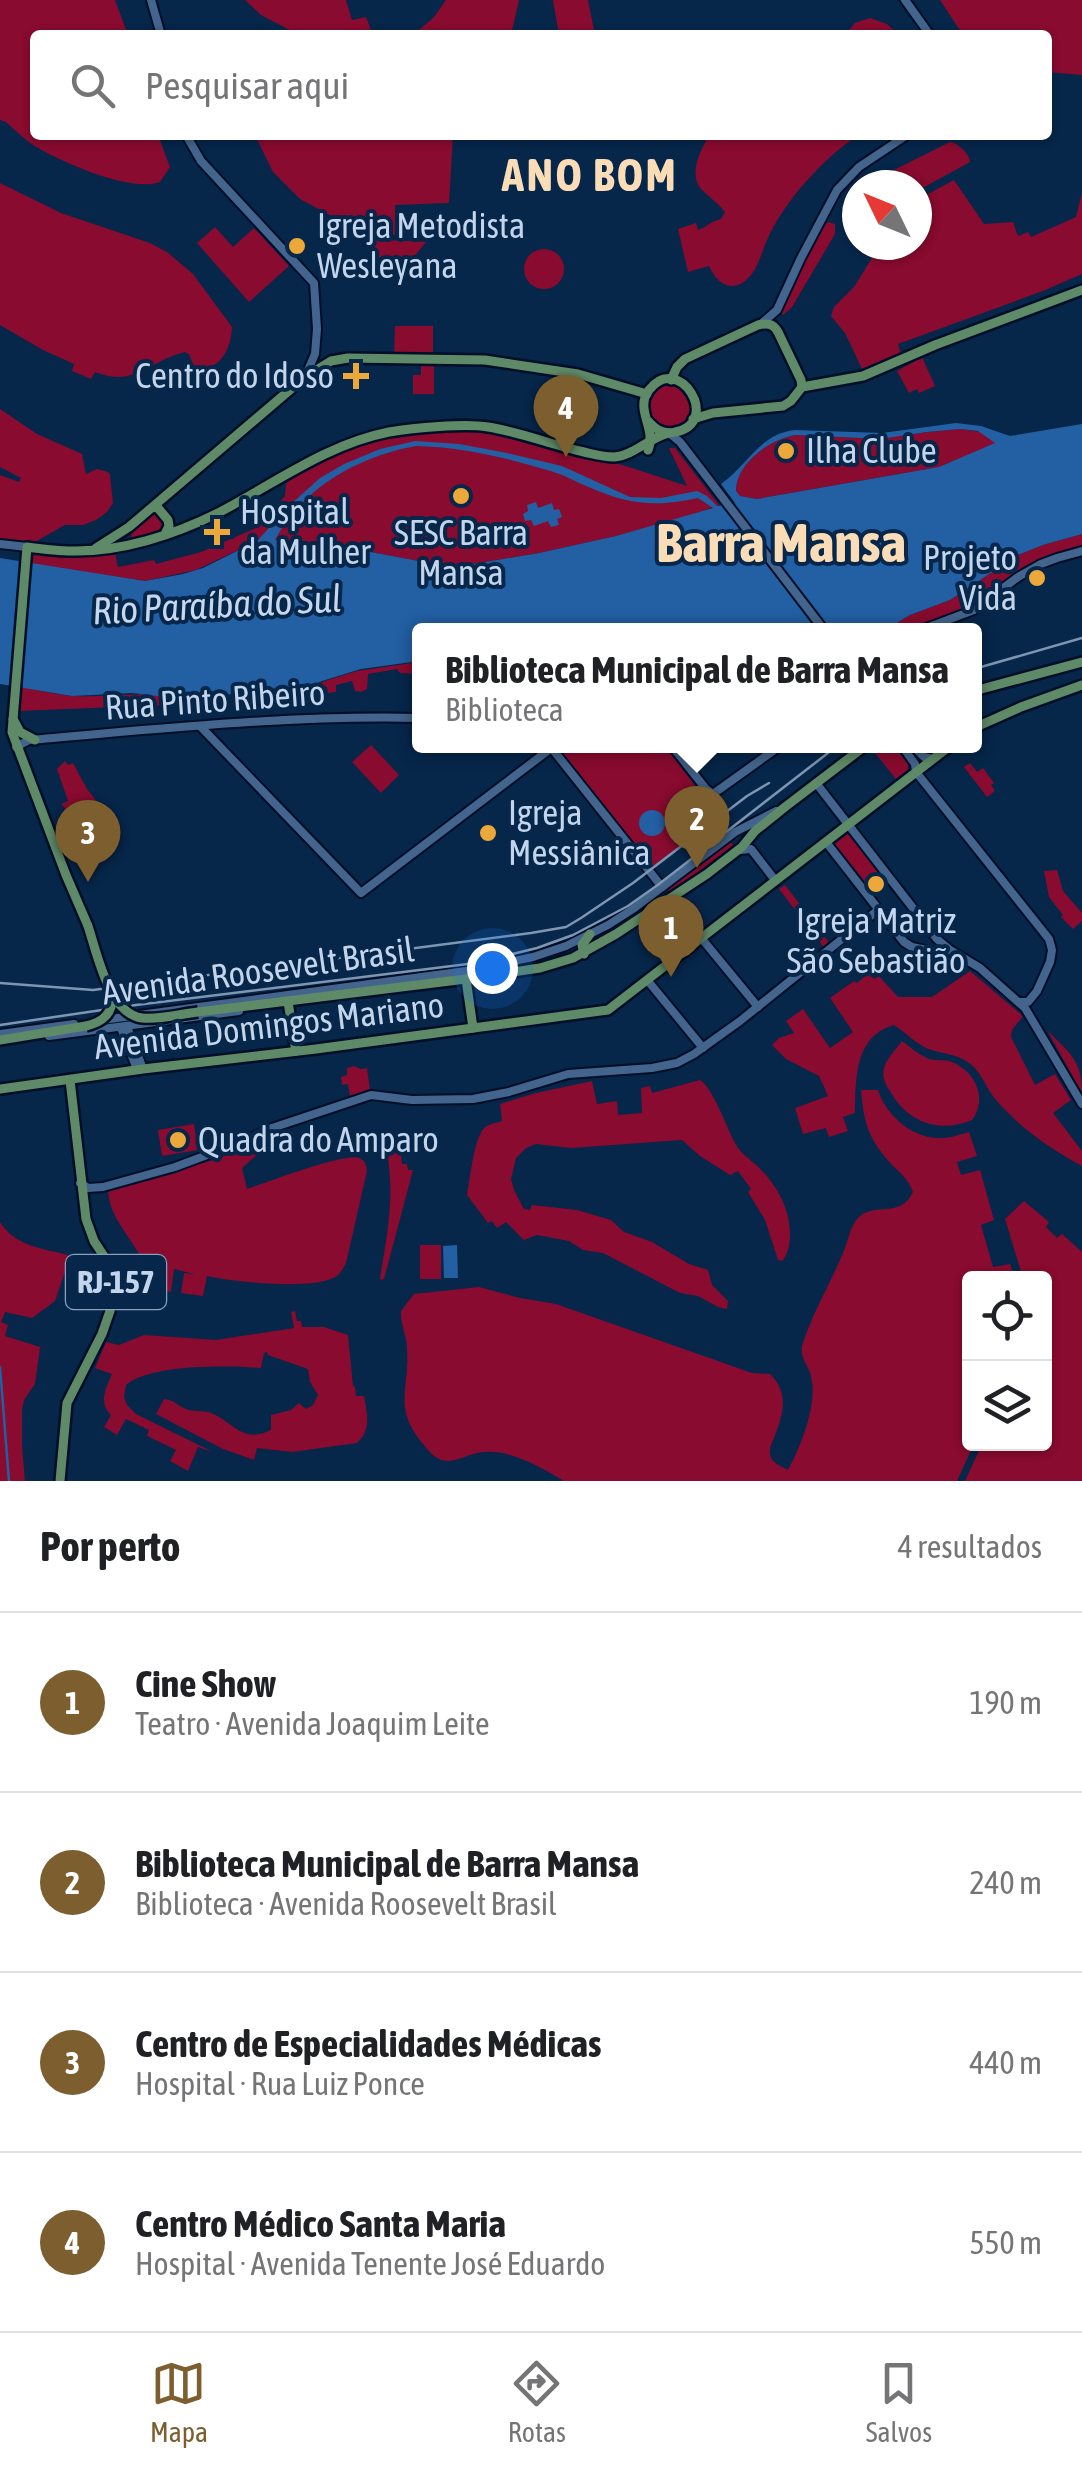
<!DOCTYPE html>
<html lang="pt">
<head>
<meta charset="utf-8">
<style>
	body { margin:0; font-family:"Asap Condensed",sans-serif; background:#f2f2f2; color:#202124 }
	.controls { position:absolute; right:30px; bottom:30px; display:grid; overflow:hidden; border-radius:10px; box-shadow:0 2px 8px #0004 }
	.controls button { width:90px; height:90px; display:grid; place-items:center; padding:0; border:0; border-bottom:2px solid #e0e0e0; background:#fff; color:#202124; font:50px sans-serif }
	.compass { position:absolute; left:842px; top:170px; width:90px; height:90px; border-radius:50%; background:#fff; box-shadow:0 2px 8px #0004; rotate:313deg }
	.you { position:absolute; left:492px; top:968px; width:35px; height:35px; margin:-25px; border:8px solid #fff; border-radius:50%; background:#1a73e8; box-shadow:0 0 0 15px #1a73e833 }
	.badge { display:grid; place-items:center; width:65px; height:65px; border-radius:50%; background:#7c5e2f; color:#fff; font-size:32px; font-weight:700 }
	.pin { position:absolute; translate:-50% -82px; filter:drop-shadow(0 2px 5px #0008) }
	.pin::after { content:''; position:absolute; top:52px; width:35px; height:30px; background:inherit; clip-path:polygon(0 0,100% 0,50% 100%) }
	.popup { position:absolute; left:412px; top:623px; width:570px; height:130px; box-sizing:border-box; display:grid; place-content:center; border-radius:10px; background:#fff; filter:drop-shadow(0 2px 8px #0005); font-size:32px; white-space:nowrap; color:#757577 }
	.popup b { font-size:38px; color:#202124 }
	.popup::after { content:''; position:absolute; left:50%; top:100%; margin-left:-20px; border:20px solid transparent; border-top-color:#fff }
	.list { margin:0; padding:0; list-style:none }
	h2 { display:flex; justify-content:space-between; align-items:center; height:130px; margin:0; padding:0 40px; font-size:42px }
	h2 small { font-size:32px; font-weight:400; color:#757577 }
	.list li { display:grid; grid-template-columns:65px 1fr auto; gap:30px; align-items:center; box-sizing:border-box; height:180px; padding:0 40px; border-top:2px solid #e0e0e0 }
	.list b { display:block; font-size:38px; white-space:nowrap }
	.list p { margin:0; font-size:32px; white-space:nowrap; color:#757577 }
	.list em { font-size:32px; font-style:normal; color:#757577 }
	.icon { flex:none; width:55px; height:55px; fill:none; stroke:currentColor; stroke-width:2; stroke-linecap:round; stroke-linejoin:round }
	.map { position:relative; flex:none; width:1082px; height:1481px; overflow:hidden }
	.search { position:absolute; background:#fff; box-shadow:0 2px 8px #0004; left:30px; right:30px; top:30px; height:110px; display:flex; align-items:center; gap:25px; box-sizing:border-box; padding:0 35px; border-radius:10px; color:#757577; font-size:38px }
	.sheet { height:850px; background:#fff }
	nav { display:flex; justify-content:space-around; align-items:center; box-sizing:border-box; height:140px; border-top:2px solid #e0e0e0; background:#fff; font-size:28px; color:#757577 }
	nav a { display:grid; justify-items:center; gap:5px }
	nav .on { color:#7c5e2f }
	.map>svg:first-child { display:block }
	.green { fill:#890b2f }
	.water { fill:#225fa3; fill-rule:evenodd }
	.lines { fill:none; stroke-linecap:round; stroke-linejoin:round }
	.stream { stroke:#225fa3; stroke-width:2.5 }
	.minor-casing { stroke:#000e28; stroke-width:12 }
	.major-casing { stroke:#000e28; stroke-width:14 }
	.minor { stroke:#43648c; stroke-width:8 }
	.major { stroke:#5f8a67; stroke-width:9 }
	.rail { stroke:#7e96b2; stroke-width:2.5 }
	.major-bridge-casing { stroke:#000e28; stroke-width:14; stroke-linecap:butt }
	.major-bridge { stroke:#5f8a67; stroke-width:9 }
	.poi-dot { fill:#eda83c; stroke:#06264a; stroke-width:4 }
	.labels { text-anchor:middle; stroke-width:8; stroke-linejoin:round; paint-order:stroke }
	.shield { fill:#06264a; stroke:#8aa0bb; stroke-width:2.5 }
	.shield-label { font-size:32px; font-weight:bold; fill:#c2d5ec }
	.poi-label { font-size:35px; fill:#c2d5ec; stroke:#06264a; text-anchor:start }
	.street-label { font-size:35px; fill:#c2d5ec; stroke:#06264a }
	.water-label { font-size:38px; font-style:italic; fill:#c6d8ef; stroke:#06264a }
	.district-label { font-size:45px; font-weight:bold; letter-spacing:2.5px; fill:#fadcb6; stroke:#06264a }
	.town-label { font-size:55px; font-weight:bold; fill:#fadcb6; stroke:#06264a }
</style>
</head>
<body>
<div class="map">
<svg width="1082" height="1481" viewBox="0 0 1082 1481">
	<rect width="100%" height="100%" fill="#06264a"/>
	<!-- green -->
	<g class="green">
		<path d="M0 0H115L128 35H35V135H158L170 167 160 182C132 193 64 163 38 148 26 141 16 131 6 122L0 120Z"/>
		<path d="M245 0H346L352 20 366 17 373 35H299L261 15Z"/>
		<path d="M446 0H519L511 35H422L419 30 434 17Z"/>
		<path d="M553 0H588L595 35H559Z"/>
		<path d="M940 0H1082V75L1047 72V35H963Z"/>
		<path d="M870 18 887 24 899 35H845L855 23Z"/>
		<path d="M255 135H453L449 203 395 205V235L356 229 300 199 273 172Z"/>
		<path d="M709 135H858C822 160 785 200 767 240 760 256 756 278 738 285 724 290 714 277 709 266L688 272 678 229 696 223 698 230C707 227 711 221 721 219L725 212C718 203 709 197 701 189 688 173 701 150 709 135Z"/>
		<path d="M950 142C958 143 970 154 970 162L917 191V185H873L892 171Z"/>
		<path d="M954 180 984 224 1013 222 1018 236 1028 232 1031 237 1076 217 1082 193V274L1043 291 898 344 901 354 863 371 845 333 831 316 834 307 854 287 880 245H917V200Z"/>
		<path d="M0 183 61 213 150 243 167 252 193 274 232 327C231 350 220 371 195 369L189 354 185 352C148 361 135 388 95 372L91 379 72 371 74 364 43 350 0 325Z"/>
		<path d="M828 222 835 224V234L792 307 783 315 780 310 783 299 823 226Z"/>
		<path d="M215 227 233 247 254 228 289 266 249 302 197 243Z"/>
		<path d="M368 239 426 242 408 264 383 263Z"/>
		<circle cx="544" cy="269" r="20"/>
		<path d="M395 326H433V357L394 355Z"/>
		<path d="M922 357 935 386 919 393 917 389 909 393 897 371Z"/>
		<path d="M421 366H434V394H413V375H421Z"/>
		<circle cx="670" cy="406" r="23"/>
		<path d="M0 409 37 434 82 454 86 474 97 469 108 472 110 475 113 503 107 512 96 520 83 525H65L26 547 0 542V475L19 482 21 478 0 467Z"/>
		<path d="M487 427 629 467 687 486 669 448H675L719 505 683 518 616 536 539 553 461 566 435 564 360 550 278 540 257 541 196 570 145 581 31 564 33 555 38 552 91 555 115 553 118 567 154 560 156 564 201 552 258 527 285 496 286 484 294 475 355 442 387 433Z"/>
		<path d="M960 429 982 432 996 443 939 467 757 499 740 496 736 491C736 463 770 439 796 435L881 439 927 432Z"/>
		<path d="M153 510H157L166 522 163 529 135 539 132 538 130 531Z"/>
		<path d="M1082 534V546L1049 555 1027 565 967 608 909 630H885L910 615 950 600 1018 555 1043 545Z"/>
		<path d="M419 662 418 674 400 673 397 669 368 674 367 689 361 692 355 691 352 681 336 685V692L328 693 327 687 324 686 320 688V693L304 696 301 691 280 698 244 701 240 699 242 694 272 689 308 688 325 681 357 671Z"/>
		<path d="M21 687C39 690 57 695 75 696 115 698 154 689 193 701L191 704 18 711Z"/>
		<path d="M371 745 399 775 381 793 352 762Z"/>
		<path d="M557 746H585L589 750 594 746H665L719 817 648 870 554 748Z"/>
		<path d="M874 746H895L908 762V770L896 779 871 748Z"/>
		<path d="M65 761 68 765 73 763 87 789 102 808 95 816 113 835 102 845 61 804 68 801 57 769Z"/>
		<path d="M970 763 977 772 983 768 994 783 991 785 995 791 987 797 964 767Z"/>
		<path d="M849 826 882 869 861 886 828 842Z"/>
		<path d="M727 838 735 847 671 894 664 885Z"/>
		<path d="M1057 870 1063 891 1082 913V921L1073 929 1061 917 1063 915 1049 897 1044 871Z"/>
		<path d="M785 885 831 945 825 949 779 889Z"/>
		<path d="M970 971 1023 1016 1012 1030 1011 1037 1035 1085 1055 1074 1071 1100 1053 1113 1082 1151V1166C1050 1149 1020 1128 996 1100 986 1089 982 1072 969 1063 956 1053 940 1054 926 1048 914 1042 905 1032 894 1025 854 1036 856 1080 855 1113L843 1117 848 1131 829 1137 826 1128 803 1134 795 1108 828 1096 819 1076 786 1059 772 1045 779 1038 794 1033 786 1021 803 1009 830 1048 853 1032 830 998 854 981 857 983 869 973 874 979 879 976 898 997H932Z"/>
		<path d="M1047 1030C1069 1053 1082 1059 1082 1093Z"/>
		<path d="M902 1041C910 1047 919 1055 929 1059 937 1061 944 1059 952 1062 976 1072 988 1099 972 1120 939 1134 907 1122 890 1091 885 1084 882 1077 884 1068 887 1058 896 1049 902 1041Z"/>
		<path d="M354 1066 361 1069 367 1068 370 1090 350 1097 348 1084 342 1085 341 1077 347 1075V1068Z"/>
		<path d="M700 1080C713 1088 726 1126 734 1141 738 1151 747 1157 755 1164 774 1181 789 1205 790 1232 790 1243 789 1253 782 1261L778 1260 765 1220 748 1192 751 1189 738 1171 730 1175 700 1156 682 1140 571 1148 536 1144 526 1148 516 1158 511 1179 514 1190 524 1209 530 1210 532 1205 577 1210 611 1220 624 1232 652 1242 689 1264 708 1270 712 1285 728 1301 727 1309 718 1307 698 1296 680 1293 603 1253 583 1250 569 1241 537 1235 524 1240 506 1222 497 1228 492 1221 488 1223 467 1195C470 1181 474 1132 487 1126 492 1123 497 1123 502 1121L500 1104 536 1093 592 1081 597 1104 617 1101 618 1115 642 1113 641 1088 650 1086 652 1093Z"/>
		<path d="M861 1090H878C886 1115 911 1137 937 1138 948 1139 959 1135 969 1132L977 1156 957 1162 961 1175 980 1170 994 1220 981 1225 993 1267 1010 1264 1015 1278H970V1444H974L957 1481H564C539 1466 507 1447 477 1453 467 1455 458 1461 447 1461 436 1460 430 1453 423 1444 392 1407 410 1389 407 1349 407 1336 400 1324 401 1311L414 1294 479 1287 520 1298 556 1304 752 1373 770 1374C790 1393 783 1415 774 1438 772 1442 769 1449 770 1454 771 1463 781 1466 788 1470 801 1446 818 1404 811 1376 808 1364 800 1359 802 1346 812 1314 830 1284 843 1253 848 1242 850 1225 859 1217 875 1202 900 1219 913 1192 909 1181 902 1174 893 1166 869 1140 864 1125 861 1090Z"/>
		<path d="M194 1124 198 1150 162 1156 158 1130Z"/>
		<path d="M262 1137 265 1148 242 1168 247 1189C265 1183 346 1152 359 1158 366 1161 366 1165 367 1171L346 1263C344 1267 340 1274 337 1276 315 1291 233 1282 207 1276L203 1296 181 1293 184 1273 194 1274 174 1269 171 1292 159 1290 162 1268 164 1267 147 1264 142 1260C131 1236 109 1218 108 1190L220 1158Z"/>
		<path d="M401 1152 402 1164H407L408 1170H413L384 1279 381 1280 380 1278C387 1237 395 1195 387 1154Z"/>
		<path d="M1024 1201 1049 1222 1046 1227 1057 1238 1062 1234 1082 1252V1481H965L982 1444H1044V1278H1023L1005 1219Z"/>
		<path d="M0 1222C16 1247 42 1248 68 1255L70 1257 55 1301 32 1318 5 1312 1 1322 8 1325 5 1336 40 1347 35 1384 24 1400 22 1410V1446L25 1481H0Z"/>
		<rect x="420" y="1245" width="21" height="34"/>
		<path d="M295 1311 297 1321H301L302 1327H324L348 1335 353 1386 355 1387 356 1396H364C367 1414 372 1429 357 1443L292 1452 257 1448 254 1460 223 1449 156 1414 164 1399C175 1400 176 1405 186 1409 193 1412 203 1410 211 1413 235 1423 242 1444 271 1430V1415L291 1410 299 1403 306 1409 313 1405 318 1395 310 1382 308 1369 268 1355 267 1352 264 1353 261 1368C230 1365 149 1364 126 1385L124 1397 127 1405 136 1414 213 1452 198 1447 188 1471 170 1461 176 1450 147 1436 149 1430 126 1419 117 1435 104 1427 111 1415C98 1403 106 1388 112 1374L95 1368 106 1342 119 1345 144 1335 216 1340 294 1328 291 1312Z"/>
	</g>
	<!-- water -->
	<g class="water">
		<path d="M956 423 981 426 1010 436 1082 424V534L1043 545 1018 555 950 600 910 615 885 630H420L419 661 361 669 322 681 309 687 265 689 191 700 132 693 72 696 0 684V558L145 581 183 574 203 568 257 541 291 504 320 478 344 464 380 449 415 441 459 444 507 453 562 466 630 497 661 498 697 491 707 496 717 506 735 503 721 484C748 465 759 434 795 430L882 433ZM960 429 978 431 995 443 939 467 757 499 740 496 736 491C736 463 770 439 796 435L881 439 927 432ZM416 446C460 447 505 457 547 470 563 474 576 482 591 488 630 505 656 507 698 498L713 508 616 536 539 553 461 566 435 564 360 550 275 540C302 488 359 456 416 446Z"/>
		<path d="M536 502 538 508 552 503 554 510 559 509 562 517 557 519 559 525 551 527 548 521 534 526 531 520 525 521 523 514 528 511 527 505Z"/>
		<circle cx="652" cy="823" r="13"/>
		<path d="M457 1245 458 1278H444L443 1246Z"/>
	</g>
	<g class="lines">
		<!-- stream -->
		<path class="stream" d="M0 1367 9 1481"/>
		<!-- minor casing -->
		<g class="minor-casing">
			<g id="minor">
				<path d="M151 0 161 35"/>
				<path d="M905 0 930 35"/>
				<path d="M186 135 201 161 314 283 317 329 315 354 305 377"/>
				<path d="M761 324 777 310 801 258 837 190 859 167 907 135"/>
				<path d="M669 433 680 442 824 630"/>
				<path d="M0 544 27 547"/>
				<path d="M921 630 974 610 1018 577 1041 564 1057 558 1082 551"/>
				<path d="M200 726 361 893 554 746"/>
				<path d="M550 746 662 887"/>
				<path d="M672 746 706 789 713 794 780 746"/>
				<path d="M902 746 915 764 916 772 1049 939 1052 950 1050 962 1037 991 1028 1002H1019"/>
				<path d="M913 746 924 757 932 759"/>
				<path d="M16 747 29 740C159 729 289 715 420 718"/>
				<path d="M816 783 937 939 950 950 980 968 1025 1008 1082 1104"/>
				<path d="M826 842 904 942 912 947 955 956"/>
				<path d="M740 850 751 849 775 880"/>
				<path d="M702 939 758 1007"/>
				<path d="M648 981 703 1048"/>
				<path d="M102 1020 466 971 533 957 566 946 608 925 633 909 735 832 776 811"/>
				<path d="M127 1027 143 1069"/>
				<path d="M121 1028 137 1069"/>
				<path d="M0 1034 74 1024"/>
				<path d="M49 1036 239 1011"/>
				<path d="M80 1183 88 1188 103 1187 175 1167 239 1143 272 1128 371 1095 412 1100 473 1099 509 1092 568 1074 652 1068 677 1063 694 1054 740 1021 878 910"/>
			</g>
		</g>
		<!-- major casing -->
		<g class="major-casing">
			<g id="major">
				<path d="M671 380 677 367 685 359 758 325C767 323 773 323 778 332L801 380 802 387"/>
				<path d="M693 419 713 413 783 406 791 401 802 387 863 376 935 345 1082 290"/>
				<path d="M648 421C655 429 663 435 675 432 723 423 679 351 649 390 634 409 657 429 648 450"/>
				<path d="M153 507 158 508 168 520 169 526 166 532"/>
				<path d="M96 548 129 527 305 377 331 361 348 358 485 360 578 374 647 394"/>
				<path d="M974 691 1082 662"/>
				<path d="M13 719 20 732 35 740"/>
				<path d="M974 728 1021 707 1082 685"/>
				<path d="M88 926 66 875 12 732 27 547C42 549 57 551 72 551 121 552 174 535 218 513 274 484 327 444 389 432 413 428 465 423 488 427 520 432 552 445 584 452 593 454 604 457 614 457 633 456 650 437 669 433"/>
				<path d="M584 954 582 945 590 934"/>
				<path d="M466 979 473 1028"/>
				<path d="M288 1002 296 1051"/>
				<path d="M198 1012 466 979 540 968 573 958 616 934 707 874 742 847 755 831 785 807 865 746"/>
				<path d="M0 1040 86 1026"/>
				<path d="M0 1089 143 1069 316 1049 608 1010 950 746"/>
				<path d="M60 1481 67 1403 102 1334 110 1311 116 1284 113 1270 94 1241 86 1219 70 1080"/>
			</g>
		</g>
		<!-- minor -->
		<use href="#minor" class="minor"/>
		<!-- major -->
		<use href="#major" class="major"/>
		<!-- rail -->
		<g class="rail">
			<path d="M974 669 1082 638"/>
			<path d="M0 983 93 990 531 933 566 927 581 918 633 883 747 796 769 783"/>
			<path d="M0 1025 136 1005 476 963 537 948 573 935 628 906 659 884 837 746"/>
		</g>
		<!-- major-bridge casing -->
		<g class="major-bridge-casing">
			<g id="major-bridge">
				<path d="M88 926C97 953 109 1014 142 1018 160 1020 180 1014 198 1012"/>
				<path d="M86 1026C103 1022 112 1014 113 996"/>
			</g>
		</g>
		<!-- major-bridge -->
		<use href="#major-bridge" class="major-bridge"/>
	</g>
	<!-- markers -->
	<g class="poi-dot">
		<circle cx="297" cy="246" r="10"/>
		<path d="M351 361h10v10h10v10h-10v10h-10v-10h-10v-10h10z"/>
		<circle cx="786" cy="451" r="10"/>
		<circle cx="461" cy="496" r="10"/>
		<path d="M212 517h10v10h10v10h-10v10h-10v-10h-10v-10h10z"/>
		<circle cx="1037" cy="578" r="10"/>
		<circle cx="488" cy="833" r="10"/>
		<circle cx="876" cy="884" r="10"/>
		<circle cx="178" cy="1140" r="10"/>
	</g>
	<g class="labels">
		<!-- shield labels -->
		<rect class="shield" x="66" y="1255" width="100" height="54" rx="8"/>
		<g class="shield-label">
			<text x="116" y="1293">RJ-157</text>
		</g>
		<!-- poi labels -->
		<g class="poi-label">
			<text x="317" y="238">Igreja Metodista<tspan x="317" dy="40">Wesleyana</tspan></text>
			<text x="334" y="388" text-anchor="end">Centro do Idoso</text>
			<text x="806" y="463">Ilha Clube</text>
			<text x="240" y="524">Hospital<tspan x="240" dy="40">da Mulher</tspan></text>
			<text x="461" y="545" text-anchor="middle">SESC Barra<tspan x="461" dy="40">Mansa</tspan></text>
			<text x="1017" y="570" text-anchor="end">Projeto<tspan x="1017" dy="40">Vida</tspan></text>
			<text x="508" y="825">Igreja<tspan x="508" dy="40">Messiânica</tspan></text>
			<text x="876" y="933" text-anchor="middle">Igreja Matriz<tspan x="876" dy="40">São Sebastião</tspan></text>
			<text x="198" y="1152">Quadra do Amparo</text>
		</g>
		<!-- street labels -->
		<g class="street-label">
			<text transform="translate(215 700) rotate(-4)" y="12">Rua Pinto Ribeiro</text>
			<text transform="translate(258 971) rotate(-8)" y="12">Avenida Roosevelt Brasil</text>
			<text transform="translate(269 1026) rotate(-7)" y="12">Avenida Domingos Mariano</text>
		</g>
		<!-- water labels -->
		<g class="water-label">
			<text transform="translate(217 605) rotate(-3)" y="13">Rio Paraíba do Sul</text>
		</g>
		<!-- district labels -->
		<g class="district-label">
			<text x="590" y="191">ANO BOM</text>
		</g>
		<!-- town labels -->
		<g class="town-label">
			<text x="781" y="562">Barra Mansa</text>
		</g>
	</g>
</svg>
<div class="controls">
<button><svg class="icon" aria-label="locate" viewBox="0 0 24 24"><circle cx="12" cy="12" r="6"/><path d="M12 2v4M12 18v4M2 12h4M18 12h4"/></svg></button>
<button><svg class="icon" aria-label="layers" viewBox="0 0 24 24"><path d="M12 4l9 5-9 5-9-5zM3 14l9 5 9-5"/></svg></button>
</div>
<svg class="compass" viewBox="-18 -18 36 36"><path d="M0-13l5 13h-10z" fill="#e53935"/><path d="M0 13l5-13h-10z" fill="#757577"/></svg>
<div class="you"></div>
<div class="pin badge" style="left:671px;top:977px">1</div>
<div class="pin badge" style="left:697px;top:868px">2</div>
<div class="popup"><b>Biblioteca Municipal de Barra Mansa</b>Biblioteca</div>
<div class="pin badge" style="left:88px;top:882px">3</div>
<div class="pin badge" style="left:566px;top:457px">4</div>
<div class="search"><svg class="icon" aria-label="search" viewBox="0 0 24 24"><circle cx="10" cy="10" r="6"/><path d="M15 15l6 6"/></svg>Pesquisar aqui</div>
</div>
<section class="sheet">
<h2>Por perto<small>4 resultados</small></h2>
<ul class="list">
<li><span class="badge">1</span><div><b>Cine Show</b><p>Teatro · Avenida Joaquim Leite</p></div><em>190 m</em></li>
<li><span class="badge">2</span><div><b>Biblioteca Municipal de Barra Mansa</b><p>Biblioteca · Avenida Roosevelt Brasil</p></div><em>240 m</em></li>
<li><span class="badge">3</span><div><b>Centro de Especialidades Médicas</b><p>Hospital · Rua Luiz Ponce</p></div><em>440 m</em></li>
<li><span class="badge">4</span><div><b>Centro Médico Santa Maria</b><p>Hospital · Avenida Tenente José Eduardo</p></div><em>550 m</em></li>
</ul>
</section>
<nav>
<a class="on"><svg class="icon" aria-label="map" viewBox="0 0 24 24"><path d="M3 6l6-2 6 2 6-2v14l-6 2-6-2-6 2zM9 4v14M15 6v14"/></svg>Mapa</a>
<a><svg class="icon" aria-label="directions" viewBox="0 0 24 24"><path d="M12 3l9 9-9 9-9-9zM9 14v-3h6M13 9l2 2-2 2"/></svg>Rotas</a>
<a><svg class="icon" aria-label="saved" viewBox="0 0 24 24"><path d="M7 4h10v16l-5-4-5 4z"/></svg>Salvos</a>
</nav>
</body>
</html>
